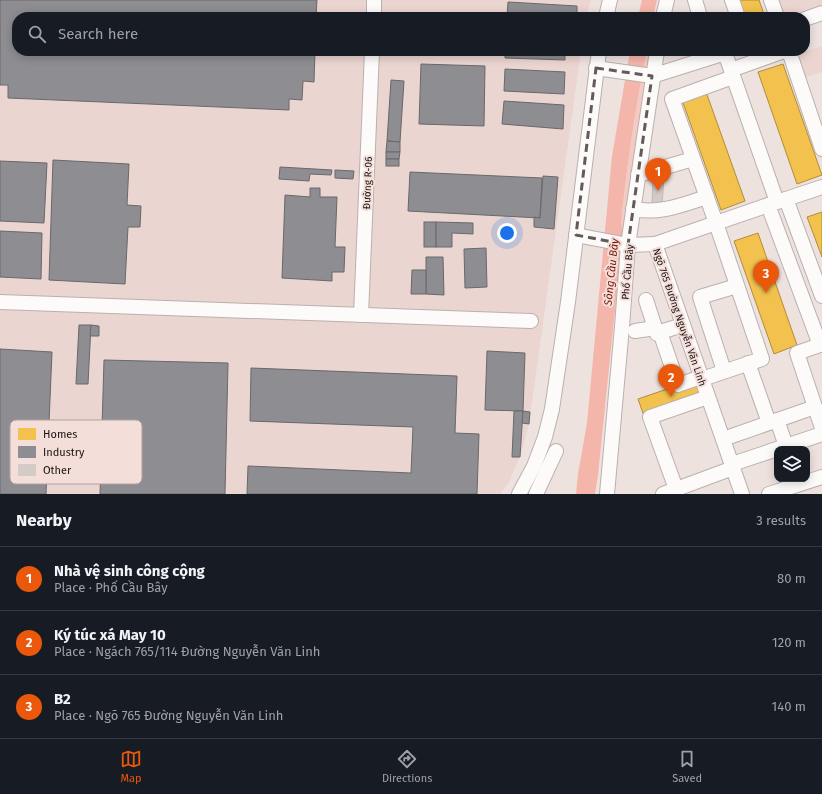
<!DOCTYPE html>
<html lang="en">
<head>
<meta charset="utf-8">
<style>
	body { margin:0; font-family:"Fira Sans",sans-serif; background:#20242c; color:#f1f3f6 }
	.controls { position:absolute; right:12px; bottom:12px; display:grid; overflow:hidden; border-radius:8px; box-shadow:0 2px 10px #0003 }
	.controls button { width:36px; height:36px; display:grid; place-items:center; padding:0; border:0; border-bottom:1px solid #363941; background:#171b24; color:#f1f3f6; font:20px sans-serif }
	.you { position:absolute; left:507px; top:233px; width:14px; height:14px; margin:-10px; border:3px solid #fff; border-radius:50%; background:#1a73e8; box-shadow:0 0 0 6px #1a73e833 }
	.badge { display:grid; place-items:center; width:26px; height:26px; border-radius:50%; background:#ea580c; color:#fff; font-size:13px; font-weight:700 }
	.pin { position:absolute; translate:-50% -33px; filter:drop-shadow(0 1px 2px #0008) }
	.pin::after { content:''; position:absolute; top:21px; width:14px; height:12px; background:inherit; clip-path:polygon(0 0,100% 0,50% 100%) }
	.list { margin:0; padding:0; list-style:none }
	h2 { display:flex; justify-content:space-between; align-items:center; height:52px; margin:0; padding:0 16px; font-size:17px }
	h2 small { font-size:13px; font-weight:400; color:#9ea1a6 }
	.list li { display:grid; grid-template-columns:26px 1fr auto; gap:12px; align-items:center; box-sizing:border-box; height:64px; padding:0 16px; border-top:1px solid #363941 }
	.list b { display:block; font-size:15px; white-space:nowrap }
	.list p { margin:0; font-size:13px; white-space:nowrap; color:#9ea1a6 }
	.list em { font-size:13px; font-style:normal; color:#9ea1a6 }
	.icon { flex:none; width:22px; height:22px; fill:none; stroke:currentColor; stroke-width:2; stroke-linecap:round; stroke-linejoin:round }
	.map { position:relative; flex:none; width:822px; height:494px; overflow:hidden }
	.search { position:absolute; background:#171b24; box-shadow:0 2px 10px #0003; left:12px; right:12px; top:12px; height:44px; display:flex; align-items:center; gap:10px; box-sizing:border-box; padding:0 14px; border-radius:16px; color:#9ea1a6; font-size:15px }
	.sheet { height:244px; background:#171b24 }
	nav { display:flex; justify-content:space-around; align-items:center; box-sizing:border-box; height:56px; border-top:1px solid #363941; background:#171b24; font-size:11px; color:#9ea1a6 }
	nav a { display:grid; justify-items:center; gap:2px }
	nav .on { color:#ea580c }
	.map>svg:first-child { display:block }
	.built { fill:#ebd5d0 }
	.green { fill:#f4cbc3 }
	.water { fill:#f4b6aa }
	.homes { fill:#f2c14e; stroke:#b18c3b }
	.industry { fill:#8d8d92; stroke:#6a686b }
	.building { fill:#d4cbc8; stroke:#c3b9b7 }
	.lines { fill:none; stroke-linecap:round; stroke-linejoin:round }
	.minor-casing { stroke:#bab0af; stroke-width:16 }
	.minor { stroke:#fcfbfa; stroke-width:14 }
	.marked { fill:none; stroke:#645a58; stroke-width:3; stroke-dasharray:8 5; stroke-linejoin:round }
	.labels { text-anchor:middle; stroke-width:4; stroke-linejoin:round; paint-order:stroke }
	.street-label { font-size:10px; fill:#191110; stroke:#f4ded9 }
	.water-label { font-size:11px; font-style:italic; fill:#751606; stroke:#f4ded9 }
	.key { fill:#f4ded9; stroke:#b2a09d; stroke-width:1 }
	.key-label { font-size:11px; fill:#191110 }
</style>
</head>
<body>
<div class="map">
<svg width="822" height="494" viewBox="0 0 822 494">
	<rect width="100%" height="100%" fill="#eee2df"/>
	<!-- built -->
	<g class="built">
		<path d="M0 0H591L586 17H17V51H581L529 424 520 457 509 482 500 494H0Z"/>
		<path d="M778 0H822V6L789 17H783Z"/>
		<path d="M822 46V72L803 78 795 55Z"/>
	</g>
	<!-- green -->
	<path class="green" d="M647 51H654L623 232 621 224C627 166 635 108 647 51Z"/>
	<!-- water -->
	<g class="water">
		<path d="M642 0H657L653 17H638Z"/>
		<path d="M630 51H647C635 108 627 166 621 223L623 232 598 475 595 494H576L578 474 587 423 612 156Z"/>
	</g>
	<!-- homes -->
	<g class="homes">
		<path d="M733 0H759L765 17H739Z"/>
		<path d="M783 64 822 175 797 184 758 72Z"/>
		<path d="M705 89 745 201 721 210 681 97Z"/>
		<path d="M822 212V257L807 217Z"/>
		<path d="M758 233 797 345 774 354 734 241Z"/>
		<path d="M699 378 705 395 644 416 638 399Z"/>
	</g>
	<!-- industry -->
	<g class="industry">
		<path d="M0 0H317L316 17H17V51H315L314 82 303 81 302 100 289 99V110L8 98V85H0Z"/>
		<path d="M508 2 577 6V17H507Z"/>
		<path d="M505 51H565V60L505 58Z"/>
		<path d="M421 64 485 66 484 126 419 124Z"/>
		<path d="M505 69 565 72 564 94 504 91Z"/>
		<path d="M391 80 404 81 400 142 387 141Z"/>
		<path d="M504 101 564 105 563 129 502 124Z"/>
		<path d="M387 141 400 142V152H386Z"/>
		<path d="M386 152H400L399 159H386Z"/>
		<rect x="386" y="159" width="13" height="7"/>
		<path d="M53 160 129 164 127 205 141 206 140 227H128L125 284 49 280Z"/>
		<path d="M0 161 47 163 44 223 0 221Z"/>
		<path d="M280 167 332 170 331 175 310 174 309 181 279 179Z"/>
		<path d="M335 170 354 171 353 179 335 178Z"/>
		<path d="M410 172 542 178 540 218 408 211Z"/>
		<path d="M543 176 558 177 554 229 534 227V217L540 218Z"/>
		<path d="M310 188H320V197H337L335 247H345L344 272H332V281L282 278 285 195 310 197Z"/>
		<rect x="424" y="222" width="12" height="25"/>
		<path d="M436 222 473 223V234L452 233V247H436Z"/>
		<path d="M0 231 42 233 41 279 0 277Z"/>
		<path d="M486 248 487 287 465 288 464 249Z"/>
		<path d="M426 257H443L444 295 426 294Z"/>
		<path d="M412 270H426V294H411Z"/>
		<path d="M79 325H91L88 384H76Z"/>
		<path d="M91 325 99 326V336H90Z"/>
		<path d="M0 349 52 352 46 494H0Z"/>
		<path d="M487 351 525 353 523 411 485 410Z"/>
		<path d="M104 360 228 363 225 494H100Z"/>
		<path d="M251 368 457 376 455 433 479 434 477 494H247L248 466 411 473 413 427 250 421Z"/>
		<path d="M514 411H523L520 457H512Z"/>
		<path d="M523 411 530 412 529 424 522 423Z"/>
	</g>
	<!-- building -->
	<path class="building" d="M653 177H664L662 205 652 204Z"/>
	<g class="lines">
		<!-- minor casing -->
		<g class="minor-casing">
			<g id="minor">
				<path d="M695 0 700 17"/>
				<path d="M732 0 738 17"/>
				<path d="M771 0 777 17"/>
				<path d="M374 17V0"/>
				<path d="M606 17 610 0"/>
				<path d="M663 17 667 0"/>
				<path d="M805 19 822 13"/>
				<path d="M789 51 822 149"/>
				<path d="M596 68 652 76 725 53 731 70"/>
				<path d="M638 175 693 159"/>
				<path d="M786 199 822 296"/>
				<path d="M777 202 822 187"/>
				<path d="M768 205 820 345 822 344"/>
				<path d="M633 209C662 214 681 205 707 197"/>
				<path d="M576 235 628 245 655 244"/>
				<path d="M646 300 657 334 660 332 678 385 701 377"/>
				<path d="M0 302 531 321"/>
				<path d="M361 315 372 51"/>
				<path d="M635 331 655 328"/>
				<path d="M660 332 683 325"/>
				<path d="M820 345 797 353 822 428"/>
				<path d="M748 363 769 423"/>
				<path d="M724 371 700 297 737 286"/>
				<path d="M702 379 762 359 716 223 672 99 733 77"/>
				<path d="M777 420 786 446"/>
				<path d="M723 439 815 407"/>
				<path d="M732 464 822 434"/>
				<path d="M676 489 650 417 708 397"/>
				<path d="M519 494 534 466 545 437 552 409 568 302 599 51"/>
				<path d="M536 494 556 451"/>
				<path d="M607 494 622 327 628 245 657 51"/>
				<path d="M663 494 733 468"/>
				<path d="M742 494 655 244 777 202 731 70 784 51"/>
				<path d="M769 494 822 477"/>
			</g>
		</g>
		<!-- minor -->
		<use href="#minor" class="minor"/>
	</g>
	<!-- marked area -->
	<path class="marked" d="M596 68 652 76 628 245 576 235Z"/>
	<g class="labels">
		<!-- street labels -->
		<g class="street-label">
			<text transform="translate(367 183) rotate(-88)" y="4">Đường R-06</text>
			<text transform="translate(627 272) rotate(-85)" y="4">Phố Cầu Bây</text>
			<text transform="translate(680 317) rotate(71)" y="4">Ngõ 765 Đường Nguyễn Văn Linh</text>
		</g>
		<!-- water labels -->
		<g class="water-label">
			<text transform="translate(611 272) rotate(-84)" y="4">Sông Cầu Bây</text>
		</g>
	</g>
	<!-- legend -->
	<rect x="10" y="420" width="132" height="64" rx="6" class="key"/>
	<rect x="18" y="428" width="18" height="12" fill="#f2c14e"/>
	<rect x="18" y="446" width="18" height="12" fill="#8d8d92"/>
	<rect x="18" y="464" width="18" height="12" fill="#d4cbc8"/>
	<g class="key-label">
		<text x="43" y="438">Homes</text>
		<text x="43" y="456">Industry</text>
		<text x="43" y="474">Other</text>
	</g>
</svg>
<div class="controls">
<button><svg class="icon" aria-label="layers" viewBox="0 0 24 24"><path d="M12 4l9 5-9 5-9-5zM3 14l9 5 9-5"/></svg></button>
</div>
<div class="you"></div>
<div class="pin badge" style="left:658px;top:191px">1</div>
<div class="pin badge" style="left:671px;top:397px">2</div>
<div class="pin badge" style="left:766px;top:293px">3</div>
<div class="search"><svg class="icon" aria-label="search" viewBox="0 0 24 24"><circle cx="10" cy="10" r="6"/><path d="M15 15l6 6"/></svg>Search here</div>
</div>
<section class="sheet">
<h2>Nearby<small>3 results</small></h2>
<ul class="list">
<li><span class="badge">1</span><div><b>Nhà vệ sinh công cộng</b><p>Place · Phố Cầu Bây</p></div><em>80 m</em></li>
<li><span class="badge">2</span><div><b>Ký túc xá May 10</b><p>Place · Ngách 765/114 Đường Nguyễn Văn Linh</p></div><em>120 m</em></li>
<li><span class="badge">3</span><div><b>B2</b><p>Place · Ngõ 765 Đường Nguyễn Văn Linh</p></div><em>140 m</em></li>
</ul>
</section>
<nav>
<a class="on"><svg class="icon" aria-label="map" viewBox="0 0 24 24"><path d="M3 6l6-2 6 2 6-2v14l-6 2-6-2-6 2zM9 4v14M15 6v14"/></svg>Map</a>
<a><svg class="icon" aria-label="directions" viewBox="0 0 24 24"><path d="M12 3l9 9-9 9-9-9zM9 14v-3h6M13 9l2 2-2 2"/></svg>Directions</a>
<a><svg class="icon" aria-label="saved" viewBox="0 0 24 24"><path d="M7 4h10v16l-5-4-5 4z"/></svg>Saved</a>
</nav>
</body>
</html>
